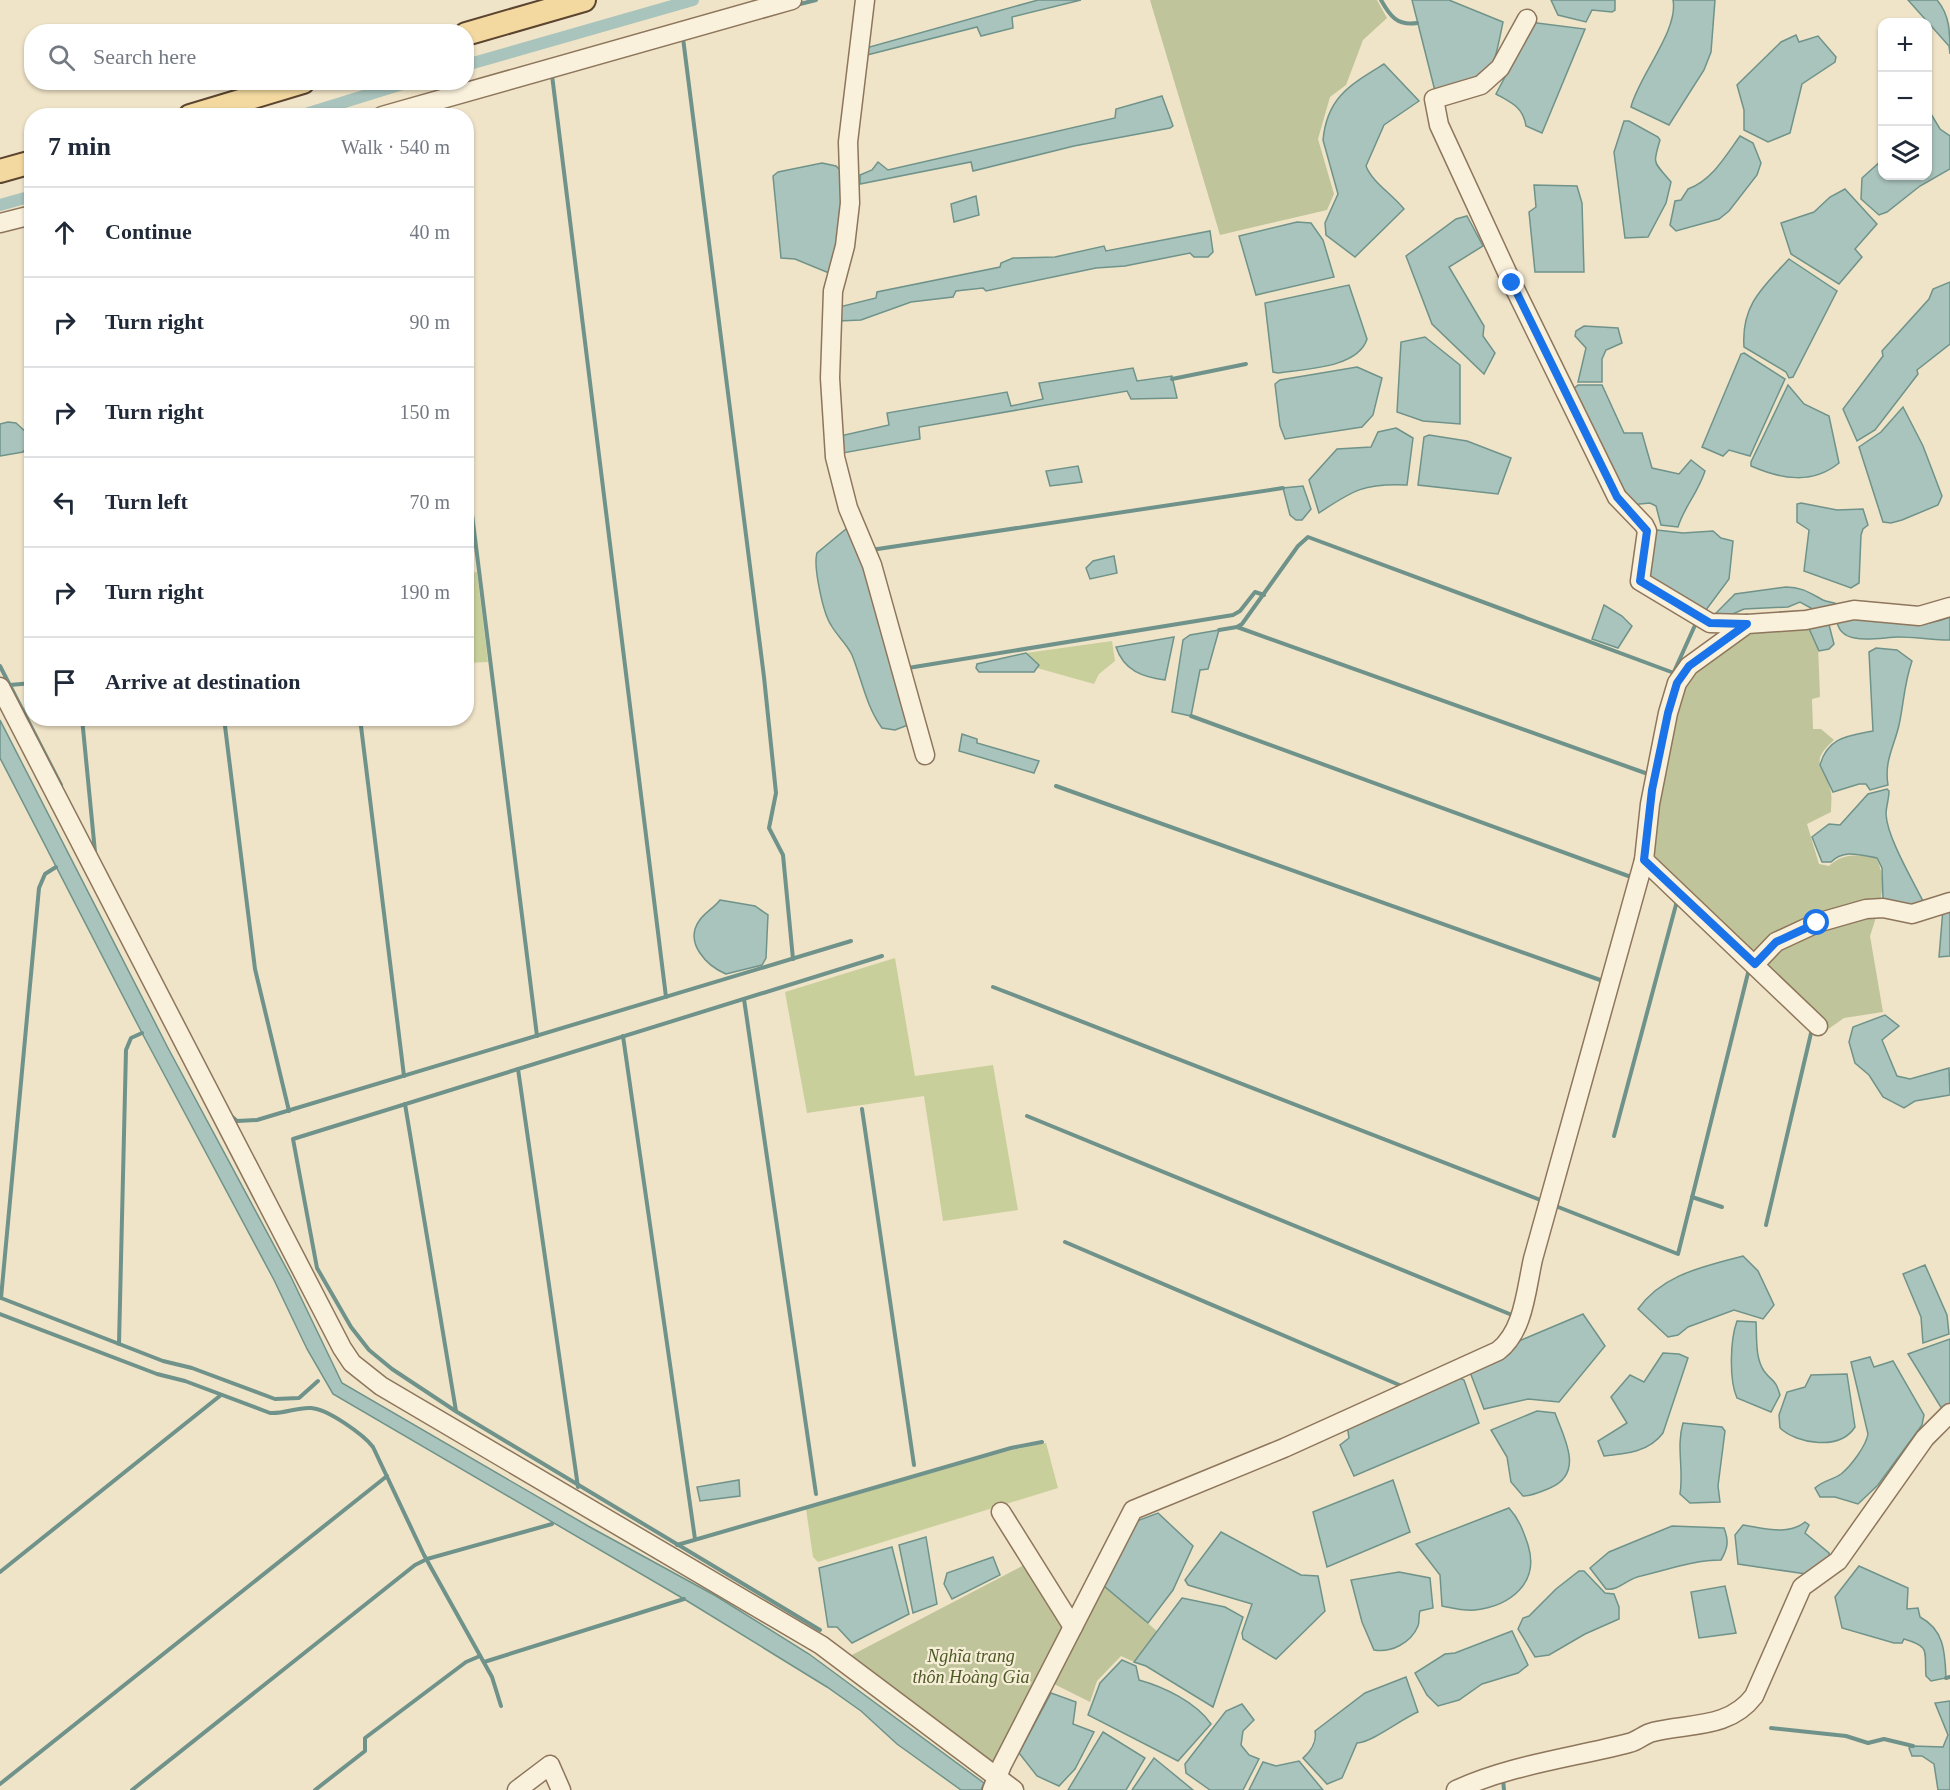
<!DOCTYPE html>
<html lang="en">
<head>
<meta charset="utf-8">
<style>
	body { margin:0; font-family:"Times New Roman",serif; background:#f2f2f3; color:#1f2937 }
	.controls { position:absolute; right:18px; top:18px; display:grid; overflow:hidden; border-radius:12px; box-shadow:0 2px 4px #0004 }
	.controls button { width:54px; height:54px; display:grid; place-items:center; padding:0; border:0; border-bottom:2px solid #e0e1e3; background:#fff; color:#1f2937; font:30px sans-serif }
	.stop { position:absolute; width:18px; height:18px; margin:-14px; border:4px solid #1a73e8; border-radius:50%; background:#fff }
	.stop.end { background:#1a73e8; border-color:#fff; box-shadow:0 2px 6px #0008 }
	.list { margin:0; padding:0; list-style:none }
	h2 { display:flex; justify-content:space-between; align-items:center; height:78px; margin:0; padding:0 24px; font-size:26px }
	h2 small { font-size:20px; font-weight:400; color:#747a83 }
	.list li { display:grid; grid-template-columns:39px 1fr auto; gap:18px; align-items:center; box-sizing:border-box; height:90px; padding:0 24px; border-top:2px solid #e0e1e3 }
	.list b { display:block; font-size:22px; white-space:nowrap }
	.list em { font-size:20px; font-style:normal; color:#747a83 }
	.icon { flex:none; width:33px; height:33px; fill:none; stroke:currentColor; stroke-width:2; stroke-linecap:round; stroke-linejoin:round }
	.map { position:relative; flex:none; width:1950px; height:1790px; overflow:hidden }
	.search { position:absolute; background:#fff; box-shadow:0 2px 4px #0004; left:24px; top:24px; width:450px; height:66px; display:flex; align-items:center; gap:15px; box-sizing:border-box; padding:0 21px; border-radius:24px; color:#747a83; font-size:22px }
	.panel { position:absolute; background:#fff; box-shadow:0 2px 4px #0004; left:24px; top:108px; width:450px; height:618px; border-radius:24px }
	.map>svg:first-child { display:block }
	.green { fill:#c9cf9b }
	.cemetery { fill:#bfc49a }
	.water { fill:#a9c4bc; stroke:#6f938a; stroke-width:1.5 }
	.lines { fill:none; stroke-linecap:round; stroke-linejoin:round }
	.stream { stroke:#6f938a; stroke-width:4 }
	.canal { stroke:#a9c4bc; stroke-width:12 }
	.minor-casing { stroke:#8d765c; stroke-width:21 }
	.major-casing { stroke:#5b4430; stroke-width:26 }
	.minor { stroke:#faf1dc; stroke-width:18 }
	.major { stroke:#f3d9a0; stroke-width:22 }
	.route { stroke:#1a73e8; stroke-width:8 }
	.labels { text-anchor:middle; stroke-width:4.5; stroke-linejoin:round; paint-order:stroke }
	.park-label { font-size:18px; font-style:italic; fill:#4d5a26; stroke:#f7eed8 }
</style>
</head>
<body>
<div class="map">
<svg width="1950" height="1790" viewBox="0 0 1950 1790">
	<rect width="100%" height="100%" fill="#f0e4c8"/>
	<!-- green -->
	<g class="green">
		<path d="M477 572 488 662 467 663V573Z"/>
		<path d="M1112 641 1115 661 1099 674 1094 684 1037 668 1039 665 1026 653Z"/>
		<path d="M895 958 915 1076 993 1065 1018 1210 943 1221 924 1096 807 1113 785 992Z"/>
		<path d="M1046 1443 1058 1488 818 1562 813 1557 806 1509 1012 1450Z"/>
	</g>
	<!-- cemetery -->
	<g class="cemetery">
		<path d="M1150 0H1377L1387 18 1363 40 1346 85 1330 97 1318 139 1334 194 1327 210 1220 235Z"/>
		<path d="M1807 624 1818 645 1820 697 1812 699 1813 729H1821L1834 740C1807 764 1825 766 1831 792 1832 798 1831 806 1831 812L1807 824 1819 864 1829 866C1844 852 1858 855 1876 858 1885 875 1883 889 1879 906L1864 907 1755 961 1653 858 1652 804 1679 684 1741 630Z"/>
		<path d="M1878 911 1870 936 1883 1012 1844 1018 1827 1030 1759 964 1777 944Z"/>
		<path d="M1026 1564 1072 1638 1101 1583 1158 1632 1134 1662 1121 1656 1097 1681 1090 1702 1040 1677 995 1766 850 1656Z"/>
	</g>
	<!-- water -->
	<g class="water">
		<path d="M1038 0H1081L1012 17 1013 28 981 36 977 27 867 55 866 48Z"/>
		<path d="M1412 0H1449L1503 22C1491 81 1493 77 1435 91Z"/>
		<path d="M1551 0H1615V10L1612 12 1592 10 1586 22 1558 15Z"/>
		<path d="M1673 0H1715L1711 52 1704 70 1669 125 1631 107C1638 77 1679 30 1673 0Z"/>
		<path d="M1908 0H1937C1950 15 1950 33 1950 54L1949 46Z"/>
		<path d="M1529 22 1585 29 1542 133 1526 126C1523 107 1512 103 1496 94L1506 75 1507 61Z"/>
		<path d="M1796 35 1799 42 1818 36 1836 57 1835 62 1802 84 1790 133 1768 142 1744 130V110L1737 85 1781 42Z"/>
		<path d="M1384 64 1419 101 1384 125 1366 166C1372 182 1392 194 1404 209L1355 257 1326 235 1325 223 1338 194 1323 140C1327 97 1350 85 1384 64Z"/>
		<path d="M1162 96 1173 126 1170 128 1074 146 973 171 971 162 860 184V175L872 170 878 162 888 170 1115 118 1116 109Z"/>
		<path d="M1928 109 1940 129 1950 136V169L1920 186 1887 212 1879 215 1861 199 1862 178 1882 160V176H1928Z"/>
		<path d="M1624 121H1629L1658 137 1660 140C1652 166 1654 161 1671 182L1666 203 1648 237 1625 238 1614 152Z"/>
		<path d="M1740 136 1753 143 1761 163 1757 175 1729 211 1719 219 1676 231 1670 225 1675 201 1681 200 1688 189C1712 180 1725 157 1740 136Z"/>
		<path d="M822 163 836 166 846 176 839 245 829 273 795 259 781 258 773 176 778 172Z"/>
		<path d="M1534 185 1577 186 1582 203 1584 272H1535L1529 212 1536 207Z"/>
		<path d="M1845 189 1877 224 1855 249 1862 257 1839 284 1791 254 1781 223 1814 212 1830 197Z"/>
		<path d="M976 196 979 215 954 222 951 204Z"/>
		<path d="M1467 216 1483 246 1449 267 1484 326 1483 336 1495 353 1484 374 1432 324 1406 256 1456 219Z"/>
		<path d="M1297 222 1311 223 1323 240 1334 277 1256 295 1239 236Z"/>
		<path d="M1210 231 1213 252 1208 257H1194L1190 253 1125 266 1096 268 986 291 983 288 956 291 953 297 911 302 861 320 839 321V307L876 298 877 292 1000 267 1001 263 1013 258 1055 257 1104 246 1106 251Z"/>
		<path d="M1789 259 1837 291 1793 377 1789 378 1786 372 1744 347C1741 305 1763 287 1789 259Z"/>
		<path d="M1950 282V344L1917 370 1918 374 1875 430 1857 441 1843 409 1883 356 1882 351 1929 299 1933 289Z"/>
		<path d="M1349 285 1367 339C1358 368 1305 369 1278 373L1273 372 1265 303Z"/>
		<path d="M1584 326 1618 328 1622 343 1606 350 1602 359V382H1578L1586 348 1575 336 1576 331Z"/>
		<path d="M1425 337 1460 365V424L1423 421 1397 412 1401 342Z"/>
		<path d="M1744 353 1785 379 1750 456 1729 450 1723 456 1702 447 1741 354Z"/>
		<path d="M1357 367 1382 378 1373 415 1362 427 1285 439 1280 426 1275 384 1280 380Z"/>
		<path d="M1133 368 1137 381 1172 376 1177 398 1131 399 1127 391 919 427 920 439 843 453 840 436 889 425 887 413 1007 392 1011 406 1043 399 1039 383Z"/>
		<path d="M1578 385H1602L1624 433H1642L1652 468 1679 474 1691 460 1705 471C1698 493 1684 507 1678 527L1661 525 1656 506 1650 503 1630 505 1572 390Z"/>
		<path d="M1788 385 1804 404 1829 416 1839 463C1812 485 1781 479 1751 466V462Z"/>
		<path d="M1903 407 1923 446 1942 496 1938 505 1902 520 1891 523 1883 522 1859 447 1881 432Z"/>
		<path d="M8 422 16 423 26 432 27 447 23 452 0 456V424Z"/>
		<path d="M1396 428 1413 438 1407 485C1365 483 1353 490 1319 513L1309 480 1337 449 1371 447 1378 432Z"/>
		<path d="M1429 435 1467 441 1511 458 1498 494 1418 485 1424 437Z"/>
		<path d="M1078 466 1082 482 1050 486 1046 471Z"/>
		<path d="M1303 486 1311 509 1302 520H1296L1290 515 1283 488Z"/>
		<path d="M1801 503 1837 510 1863 509 1868 525 1863 529 1861 535 1859 583 1851 588 1804 571 1809 530 1797 522V504Z"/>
		<path d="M846 529H850L859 544 908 725 895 730 882 728C866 706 862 680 852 655 847 644 837 636 831 625 823 613 813 566 817 553Z"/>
		<path d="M1657 530 1683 533 1713 531 1721 538 1733 541 1729 579 1703 614 1644 576 1650 542Z"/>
		<path d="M1114 556 1117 573 1090 579 1086 568 1093 561Z"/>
		<path d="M1786 587C1802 587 1810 593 1823 600 1827 602 1833 602 1837 604L1838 609 1818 612 1800 602 1788 607 1744 609 1726 617 1715 614 1735 594Z"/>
		<path d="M1604 605 1622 616 1632 626 1618 648 1592 639Z"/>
		<path d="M1853 617C1885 622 1919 630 1950 617V640C1933 640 1915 637 1898 637 1881 637 1839 648 1837 620Z"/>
		<path d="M1828 621 1834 644 1829 649 1819 651 1807 624Z"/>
		<path d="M1219 630 1208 669 1200 670 1191 716 1172 712 1183 640 1190 635Z"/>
		<path d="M1174 637 1165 680C1143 677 1124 671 1116 647Z"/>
		<path d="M1876 648 1897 650 1912 661C1904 684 1904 702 1899 725 1894 747 1884 761 1888 785L1870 790 1866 784H1859L1833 792 1820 765C1828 737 1848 736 1873 731L1869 652Z"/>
		<path d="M1026 653 1039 665 1034 672H979L976 668 977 664Z"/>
		<path d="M0 720 168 1048 291 1277 342 1383 588 1526 716 1596 809 1654 984 1783 981 1790H961L897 1744 861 1711 827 1687 684 1599 333 1394 307 1349 274 1280 142 1033 0 758Z"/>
		<path d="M962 734 977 739V743L1039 761 1034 773 959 751Z"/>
		<path d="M1887 789 1889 791C1889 799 1886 807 1886 814 1887 837 1912 879 1923 901L1920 907 1883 899 1882 868 1877 858C1860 855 1844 849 1831 862H1822L1812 837 1829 824 1840 825 1868 794Z"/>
		<path d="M720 900 755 906 768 915 766 958 762 965 726 974C707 966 684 943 699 921 704 913 714 908 720 900Z"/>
		<path d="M1943 909H1950V956L1939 957Z"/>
		<path d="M1885 1015 1899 1026 1882 1040 1897 1076 1910 1079 1949 1068 1950 1095 1915 1101 1904 1108 1883 1097 1869 1075 1855 1063 1849 1042 1853 1027Z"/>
		<path d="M1743 1256 1758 1271 1774 1305 1763 1319 1734 1310 1688 1327 1678 1335 1668 1337 1638 1309C1663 1274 1703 1267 1743 1256Z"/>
		<path d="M1925 1265 1947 1315 1949 1334 1923 1343 1921 1317 1903 1274Z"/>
		<path d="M1583 1314 1605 1346 1559 1402 1528 1399 1484 1409 1470 1372 1504 1355 1519 1341Z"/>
		<path d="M1737 1321 1756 1322C1757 1338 1755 1358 1764 1371 1773 1383 1775 1378 1780 1395L1771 1412 1737 1398C1729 1380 1730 1340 1737 1321Z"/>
		<path d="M1950 1339V1405L1942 1409 1908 1354Z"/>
		<path d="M1663 1353 1679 1354 1688 1358 1663 1433C1649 1452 1626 1454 1604 1456L1598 1441 1627 1423 1611 1397 1630 1375 1644 1382Z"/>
		<path d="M1870 1357 1874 1367 1893 1361 1924 1415 1922 1425 1878 1485 1858 1504 1835 1497H1820L1815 1488C1824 1480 1833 1480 1841 1474 1851 1466 1866 1446 1868 1434L1851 1362Z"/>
		<path d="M1847 1374 1855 1427C1840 1451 1797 1444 1780 1428L1779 1415 1787 1392 1805 1387 1811 1375Z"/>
		<path d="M1455 1376 1464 1380 1479 1423 1354 1476 1340 1445 1349 1438 1347 1425Z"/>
		<path d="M1537 1411 1555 1413C1564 1438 1585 1473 1550 1488 1542 1491 1533 1496 1523 1496L1511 1482 1507 1457 1491 1430Z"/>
		<path d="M1683 1423 1722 1427 1725 1431 1718 1486 1720 1502 1690 1503 1680 1494C1684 1469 1676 1447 1683 1423Z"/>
		<path d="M739 1480 740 1496 700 1501 697 1487Z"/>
		<path d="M1393 1480 1410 1532 1327 1567 1313 1512Z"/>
		<path d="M1509 1508C1519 1519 1523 1530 1528 1545 1540 1583 1510 1606 1475 1610 1465 1611 1452 1608 1442 1606L1440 1575 1416 1544Z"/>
		<path d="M1158 1513 1193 1546 1173 1590 1148 1623 1104 1586 1134 1522Z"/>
		<path d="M1805 1522 1809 1525 1805 1533 1829 1553 1830 1560 1806 1574 1738 1564 1735 1535 1743 1525C1763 1528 1788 1536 1805 1522Z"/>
		<path d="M1672 1526 1724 1528C1729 1541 1728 1548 1721 1560 1694 1560 1667 1570 1641 1576 1628 1578 1619 1591 1606 1589L1590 1568 1609 1552Z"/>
		<path d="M1221 1532 1301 1575 1318 1576 1325 1611 1276 1659 1243 1639 1242 1633 1252 1604 1188 1585 1185 1580Z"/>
		<path d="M926 1537 937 1604 913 1613 899 1545Z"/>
		<path d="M892 1547 909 1614 852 1643 837 1627H828L819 1568Z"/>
		<path d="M993 1557 1000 1575 952 1599 944 1584 947 1573Z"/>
		<path d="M1859 1566 1908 1588 1907 1609 1918 1608 1920 1617C1945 1630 1945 1654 1946 1678L1931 1681 1926 1676C1924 1650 1931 1647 1904 1639L1902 1643H1894L1842 1628 1835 1597Z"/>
		<path d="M1579 1571H1584L1605 1593 1614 1594 1619 1607V1619L1585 1634 1549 1655 1535 1657 1518 1629 1523 1618 1529 1616 1556 1589Z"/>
		<path d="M1399 1572 1430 1578 1433 1608 1420 1611C1418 1616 1420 1621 1418 1626 1411 1643 1391 1653 1374 1650L1362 1622 1351 1580Z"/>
		<path d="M1725 1586 1736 1633 1699 1638 1691 1592Z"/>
		<path d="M1182 1598 1225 1607 1243 1617 1213 1707 1146 1666 1134 1662Z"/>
		<path d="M1512 1631 1528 1665 1518 1673 1482 1684 1459 1700 1438 1706 1427 1695 1415 1673 1445 1654 1455 1653Z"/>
		<path d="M1122 1660 1136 1666 1139 1680C1164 1687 1196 1702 1211 1724L1178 1761 1088 1715 1100 1683Z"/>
		<path d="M1406 1677 1418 1712C1401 1719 1373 1742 1357 1743L1342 1778 1327 1784 1303 1758C1311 1751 1317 1741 1315 1731L1365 1693Z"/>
		<path d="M1051 1693 1076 1702 1073 1724 1094 1732 1075 1769 1059 1786 1037 1776 1019 1753Z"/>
		<path d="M1950 1701V1790H1938L1934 1764 1922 1756H1912L1909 1748 1913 1746 1943 1747 1948 1735 1935 1703Z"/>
		<path d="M1242 1704 1254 1720 1243 1731 1241 1745 1249 1755 1259 1759 1243 1790H1210L1186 1773 1185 1764 1226 1711Z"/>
		<path d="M1103 1732 1145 1758 1126 1790H1068Z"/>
		<path d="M1154 1758 1193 1790H1132Z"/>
		<path d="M1299 1761 1323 1790H1249L1263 1762 1276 1766Z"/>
	</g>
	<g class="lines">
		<!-- stream -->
		<g class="stream">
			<path d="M1381 0C1390 16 1397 26 1417 23"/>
			<path d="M796 5 816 0"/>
			<path d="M683 38 764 677 776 793 769 828 783 855 793 959"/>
			<path d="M552 75 666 997"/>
			<path d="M1172 379 1246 364"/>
			<path d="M466 466 537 1036"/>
			<path d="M871 550 1283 488"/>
			<path d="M1219 630 1237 627"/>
			<path d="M0 666 61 785"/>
			<path d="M908 668 1233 615 1240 611 1255 592 1264 595"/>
			<path d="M1673 674 1696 623"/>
			<path d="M10 685 32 683"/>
			<path d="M1191 716 1631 877"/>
			<path d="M82 718 95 852"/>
			<path d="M224 718 255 969 289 1111"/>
			<path d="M360 718 404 1076"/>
			<path d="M1648 774 1237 627 1242 624 1298 546 1308 537 1674 673"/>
			<path d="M1056 786 1603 981"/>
			<path d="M993 987 1543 1201"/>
			<path d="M744 999 816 1494"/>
			<path d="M623 1036 695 1539"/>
			<path d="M518 1069 578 1487"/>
			<path d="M405 1104 456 1411"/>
			<path d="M862 1109 914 1465"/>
			<path d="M230 1115 237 1121 257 1120 851 941"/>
			<path d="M1027 1116 1512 1315"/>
			<path d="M1614 1136 1677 901"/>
			<path d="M1692 1197 1722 1207"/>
			<path d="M1553 1205 1678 1254 1749 969"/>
			<path d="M1766 1225 1812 1029"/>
			<path d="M1065 1242 1404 1387"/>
			<path d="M1 1298 39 888 45 874 56 867"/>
			<path d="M1 1298 163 1361 192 1368 275 1399 299 1398 318 1381"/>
			<path d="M0 1314 157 1374 185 1381 270 1413C284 1414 297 1407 311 1408 328 1409 364 1435 373 1447L424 1555 492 1677 501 1706"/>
			<path d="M119 1344 126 1050 131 1038 142 1033"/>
			<path d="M677 1545 1011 1448 1042 1442"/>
			<path d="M0 1572 221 1395"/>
			<path d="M820 1630 457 1412 392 1369 369 1350 351 1327 317 1268 293 1139 882 956"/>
			<path d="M484 1662 684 1599"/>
			<path d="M1946 1678 1950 1677"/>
			<path d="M1771 1728 1846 1736 1868 1743 1884 1739 1913 1746"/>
			<path d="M1503 1779 1504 1790"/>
			<path d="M0 1784 387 1476"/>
			<path d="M132 1790 415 1565 427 1559 552 1524"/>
			<path d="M315 1790 365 1751V1738L466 1662 480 1656"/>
		</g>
		<!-- canal -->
		<g class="canal">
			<path d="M466 65 693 0"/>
			<path d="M299 116 409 82"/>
			<path d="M0 205 32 196"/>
		</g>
		<!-- minor casing -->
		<g class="minor-casing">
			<g id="minor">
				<path d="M865 0 848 142 850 203 845 246 833 291 830 378 835 457 848 508 872 565 925 755"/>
				<path d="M1527 19 1500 68 1481 85 1434 99 1439 125 1512 283 1617 497 1644 525 1647 531 1640 581 1710 623 1747 624"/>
				<path d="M382 116 792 0"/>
				<path d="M0 223 32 215"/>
				<path d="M0 687 342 1348 352 1363 381 1386 821 1645 1014 1790"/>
				<path d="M1644 860 1650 804 1668 713 1677 683 1689 666 1747 624 1806 620 1854 610 1919 616 1950 607"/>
				<path d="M1755 964 1776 942 1817 923 1866 909 1883 908 1912 914 1950 902"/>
				<path d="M1001 1512 1073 1627"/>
				<path d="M517 1790 550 1765 561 1790"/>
				<path d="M992 1790 1002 1765 1133 1510 1284 1448 1498 1351C1524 1331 1526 1290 1533 1259L1644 860 1818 1026"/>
				<path d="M1456 1790C1510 1765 1571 1758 1629 1743 1638 1741 1644 1734 1653 1732 1689 1723 1729 1729 1754 1696L1802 1587 1838 1561 1925 1438 1950 1413"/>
			</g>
		</g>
		<!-- major casing -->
		<g class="major-casing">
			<g id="major">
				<path d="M466 34 584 0"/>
				<path d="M190 116 303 82"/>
				<path d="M0 171 32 162"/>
			</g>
		</g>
		<!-- minor -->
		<use href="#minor" class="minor"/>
		<!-- major -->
		<use href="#major" class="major"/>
	</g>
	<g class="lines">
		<!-- route -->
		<path class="route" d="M1512 283 1617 497 1647 531 1640 581 1710 623 1747 624 1689 666 1677 683 1668 713 1652 790 1644 860 1755 964 1776 942 1817 923"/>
	</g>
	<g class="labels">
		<!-- park labels -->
		<g class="park-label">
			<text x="971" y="1662">Nghĩa trang<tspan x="971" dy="21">thôn Hoàng Gia</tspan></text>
		</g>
	</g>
</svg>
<div class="controls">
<button>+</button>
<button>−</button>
<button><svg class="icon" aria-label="layers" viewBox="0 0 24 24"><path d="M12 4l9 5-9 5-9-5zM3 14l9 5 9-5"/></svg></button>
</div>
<div class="stop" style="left:1817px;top:923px"></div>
<div class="stop end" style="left:1512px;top:283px"></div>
<div class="search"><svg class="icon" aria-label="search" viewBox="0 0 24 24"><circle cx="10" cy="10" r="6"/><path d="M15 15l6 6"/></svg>Search here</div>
<section class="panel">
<h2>7 min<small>Walk · 540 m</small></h2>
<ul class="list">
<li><svg class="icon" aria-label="ahead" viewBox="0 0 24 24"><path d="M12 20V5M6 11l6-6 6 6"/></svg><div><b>Continue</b></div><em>40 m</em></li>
<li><svg class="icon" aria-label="right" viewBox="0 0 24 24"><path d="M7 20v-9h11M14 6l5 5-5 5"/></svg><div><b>Turn right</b></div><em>90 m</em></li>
<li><svg class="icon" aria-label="right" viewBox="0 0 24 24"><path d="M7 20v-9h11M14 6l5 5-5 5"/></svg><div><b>Turn right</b></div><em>150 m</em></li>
<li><svg class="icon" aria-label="left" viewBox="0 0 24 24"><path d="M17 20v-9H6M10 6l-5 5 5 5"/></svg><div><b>Turn left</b></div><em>70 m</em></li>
<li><svg class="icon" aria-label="right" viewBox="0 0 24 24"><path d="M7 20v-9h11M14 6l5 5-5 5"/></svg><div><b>Turn right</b></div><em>190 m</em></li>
<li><svg class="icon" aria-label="arrive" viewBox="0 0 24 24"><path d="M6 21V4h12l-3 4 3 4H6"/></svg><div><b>Arrive at destination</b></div></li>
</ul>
</section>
</div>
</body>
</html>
